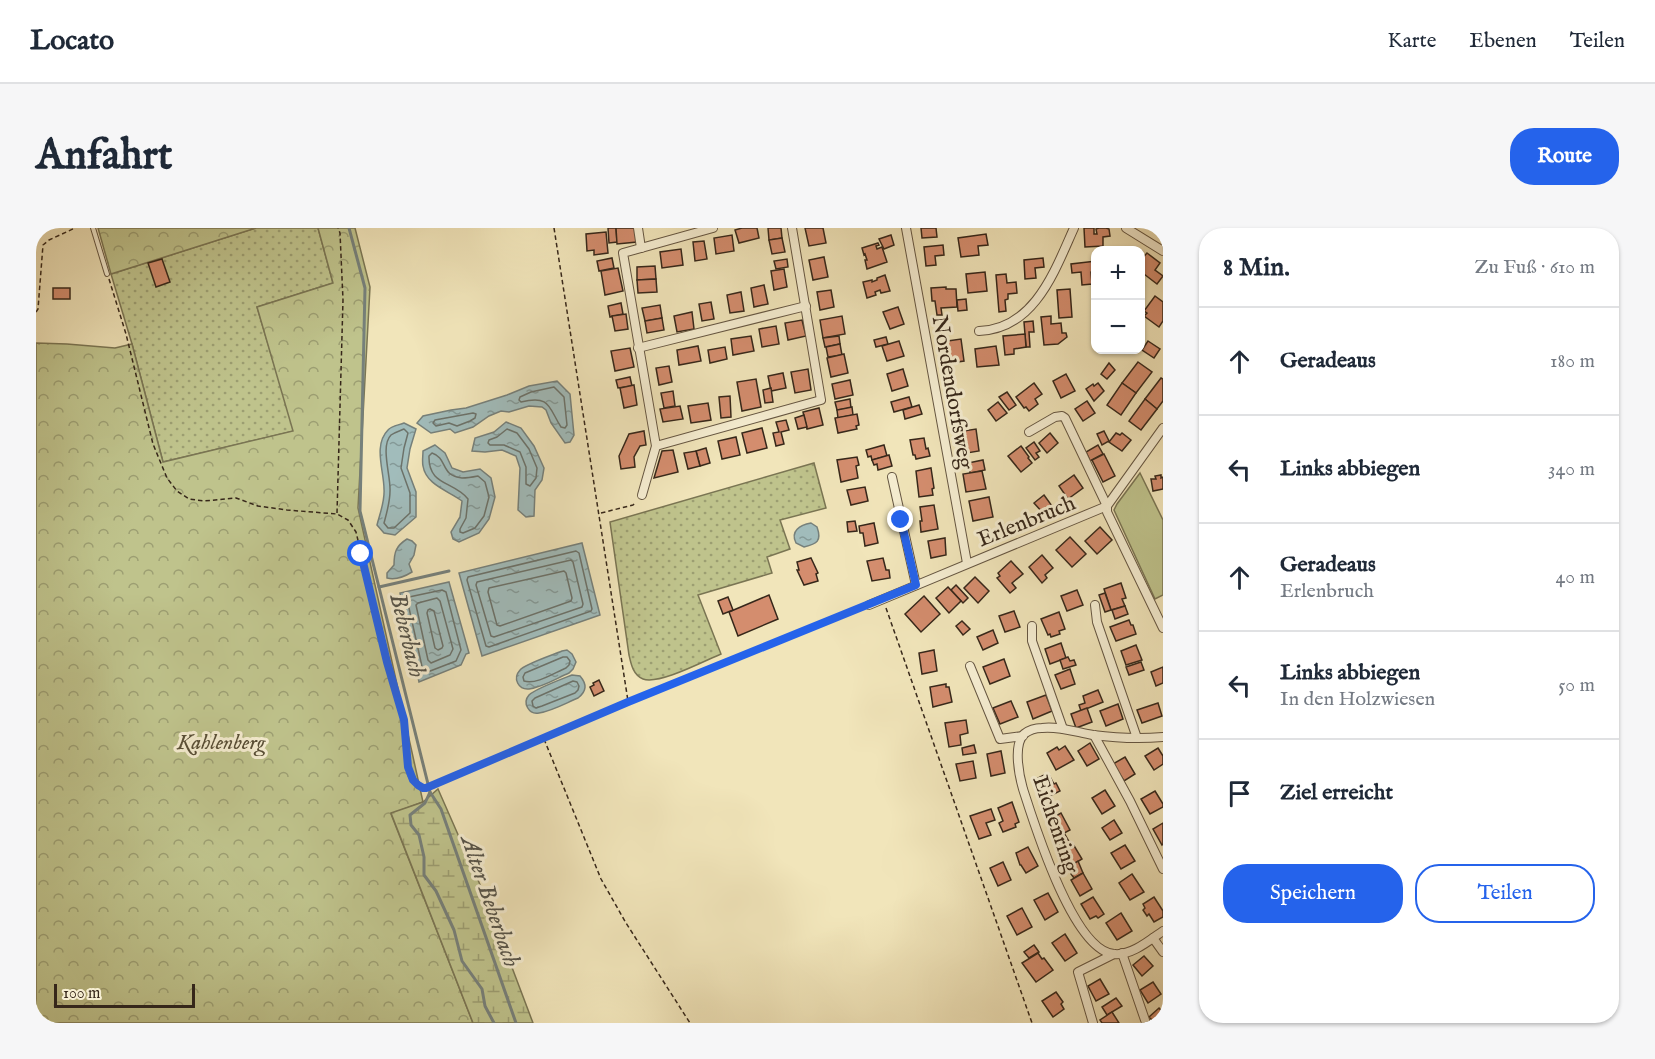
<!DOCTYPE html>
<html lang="de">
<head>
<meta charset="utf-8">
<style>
	body { margin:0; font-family:"IM FELL English",serif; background:#f6f6f7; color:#1f2937 }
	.controls { position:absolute; right:18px; top:18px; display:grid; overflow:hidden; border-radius:12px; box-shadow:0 2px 4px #0004 }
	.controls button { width:54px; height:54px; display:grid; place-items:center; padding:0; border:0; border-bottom:2px solid #e0e1e3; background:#fff; color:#1f2937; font:30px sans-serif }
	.scale { position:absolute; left:18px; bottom:15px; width:141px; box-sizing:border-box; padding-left:6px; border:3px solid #36271a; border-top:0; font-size:16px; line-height:21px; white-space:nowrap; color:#36271a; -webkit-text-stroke:4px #f6eed2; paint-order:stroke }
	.stop { position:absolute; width:18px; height:18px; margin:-14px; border:4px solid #2563eb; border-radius:50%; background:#fff }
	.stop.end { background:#2563eb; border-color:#fff; box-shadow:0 2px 6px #0008 }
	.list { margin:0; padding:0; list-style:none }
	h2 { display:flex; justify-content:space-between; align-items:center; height:78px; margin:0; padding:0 24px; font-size:26px }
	h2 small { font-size:20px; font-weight:400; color:#747a83 }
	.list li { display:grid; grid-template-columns:39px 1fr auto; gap:18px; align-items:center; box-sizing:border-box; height:108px; padding:0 24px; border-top:2px solid #e0e1e3 }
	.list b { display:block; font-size:22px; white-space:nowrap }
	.list p { margin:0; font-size:20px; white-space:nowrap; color:#747a83 }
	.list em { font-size:20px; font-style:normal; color:#747a83 }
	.actions { display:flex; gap:12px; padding:18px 24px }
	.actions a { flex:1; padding:14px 0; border:2px solid #2563eb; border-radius:24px; text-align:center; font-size:21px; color:#2563eb }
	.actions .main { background:#2563eb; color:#fff }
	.icon { flex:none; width:33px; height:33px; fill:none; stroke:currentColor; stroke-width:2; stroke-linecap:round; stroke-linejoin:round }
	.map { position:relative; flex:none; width:1127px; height:795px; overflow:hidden; border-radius:24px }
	header { display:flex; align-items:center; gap:36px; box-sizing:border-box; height:84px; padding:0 30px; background:#fff; border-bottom:2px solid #e0e1e3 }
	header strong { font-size:28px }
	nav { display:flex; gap:33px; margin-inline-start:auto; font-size:21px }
	.intro { display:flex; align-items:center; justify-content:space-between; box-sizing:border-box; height:144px; padding:0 36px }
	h1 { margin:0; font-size:42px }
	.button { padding:15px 27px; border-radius:24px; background:#2563eb; color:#fff; font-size:21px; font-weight:700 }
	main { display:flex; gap:36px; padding:0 36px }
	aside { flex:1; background:#fff; border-radius:24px; box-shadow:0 2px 4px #0004 }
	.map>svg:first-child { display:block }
	.grass { fill:url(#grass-dots); stroke:#7a7553; stroke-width:1.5 }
	.forest { fill:url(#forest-crowns); stroke:#7a7553; stroke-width:1.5 }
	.wetland { fill:url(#wetland-marsh); stroke:#7a7553; stroke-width:1.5 }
	.park { fill:#bfc38c; stroke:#7a7553; stroke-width:1.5 }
	.water { fill:url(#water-ripples); stroke:#76807b; stroke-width:1.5 }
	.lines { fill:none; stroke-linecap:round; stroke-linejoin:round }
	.shore { stroke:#6c726a; stroke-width:1.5 }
	.stream { stroke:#76807b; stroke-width:3 }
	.building { fill:#d48d6e; stroke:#36271a; stroke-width:1.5 }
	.lane-casing { stroke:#655642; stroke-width:6 }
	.street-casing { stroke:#655642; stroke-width:10 }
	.path { stroke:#36271a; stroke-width:1.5; stroke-dasharray:4.5 3; stroke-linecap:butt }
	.lane { stroke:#f6eed2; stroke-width:4 }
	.street { stroke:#f6eed2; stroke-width:8 }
	.route { stroke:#2563eb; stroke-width:8 }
	.labels { text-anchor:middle; stroke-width:6; stroke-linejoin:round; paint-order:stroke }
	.street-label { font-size:22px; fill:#36271a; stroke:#f6eed2 }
	.park-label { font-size:22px; font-style:italic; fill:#584e36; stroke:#f6eed2 }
	.water-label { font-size:24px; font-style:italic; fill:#56544a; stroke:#f6eed2 }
</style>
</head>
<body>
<header>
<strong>Locato</strong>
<nav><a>Karte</a><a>Ebenen</a><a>Teilen</a></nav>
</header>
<div class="intro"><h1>Anfahrt</h1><a class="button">Route</a></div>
<main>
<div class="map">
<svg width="1127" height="795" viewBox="0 0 1127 795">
	<defs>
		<pattern id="grass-dots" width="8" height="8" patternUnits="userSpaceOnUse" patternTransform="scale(1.5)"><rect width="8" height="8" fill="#bfc38c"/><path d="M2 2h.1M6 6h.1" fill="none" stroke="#9c9e72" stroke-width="1.8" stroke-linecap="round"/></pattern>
		<pattern id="forest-crowns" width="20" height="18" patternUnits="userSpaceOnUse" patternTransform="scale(1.5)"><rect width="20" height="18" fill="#bfc38c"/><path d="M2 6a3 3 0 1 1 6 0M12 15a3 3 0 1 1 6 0" fill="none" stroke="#9c9e72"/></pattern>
		<pattern id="wetland-marsh" width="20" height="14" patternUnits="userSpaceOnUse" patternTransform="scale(1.5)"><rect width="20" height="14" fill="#bfc38c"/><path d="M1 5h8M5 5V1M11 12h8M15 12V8" fill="none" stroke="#9c9e72"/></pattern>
		<pattern id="water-ripples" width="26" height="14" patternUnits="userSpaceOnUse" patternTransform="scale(1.5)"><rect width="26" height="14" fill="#a1bcbb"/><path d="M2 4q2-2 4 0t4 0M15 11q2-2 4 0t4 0" fill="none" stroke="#849997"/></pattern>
	</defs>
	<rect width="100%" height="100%" fill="#f1e5ba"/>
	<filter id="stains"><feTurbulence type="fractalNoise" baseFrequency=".00333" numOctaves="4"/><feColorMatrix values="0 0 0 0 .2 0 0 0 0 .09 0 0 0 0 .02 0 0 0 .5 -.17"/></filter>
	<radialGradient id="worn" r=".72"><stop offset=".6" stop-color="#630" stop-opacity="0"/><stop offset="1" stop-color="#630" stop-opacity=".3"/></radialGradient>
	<!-- grass -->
	<g class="grass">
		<path d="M220 0H282L297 55 221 79 258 203 127 234 96 116 75 46Z"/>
		<path d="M778 235 790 280 744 292 754 321 731 329 736 345 662 367 685 426C668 433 623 457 607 451 597 447 595 436 593 427L574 294Z"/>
	</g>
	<!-- forest -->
	<g class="forest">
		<path d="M62 0H220L75 46Z"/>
		<path d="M282 0H319L334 59 322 280 387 574 355 586 437 795H0V115L31 116 79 120 96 116 127 234 257 203 221 79 297 55Z"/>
	</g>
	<!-- wetland -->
	<path class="wetland" d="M402 561 449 668 497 795H437L355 585 387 574Z"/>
	<!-- park -->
	<path class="park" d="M1104 245 1127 292V367L1119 371 1078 282 1081 276Z"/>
	<!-- water -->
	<g class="water">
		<path d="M521 153 534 166 538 207 534 214 529 215 515 195 510 182 506 179 493 178 473 184 465 183 453 188 437 199 419 205 414 201 395 205 381 195 387 188 415 182 430 180 471 167 493 158Z"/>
		<path d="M470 194 485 200 498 218 508 240 506 252 499 262 498 288 490 289 482 282 484 240 480 228 466 222 449 224 436 223 439 210 458 204Z"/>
		<path d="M368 195 380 201 374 221 371 240 380 264V289L359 307 348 305 341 297C344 285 349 273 348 261 348 243 337 217 352 202 355 198 363 197 368 195Z"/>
		<path d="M399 217 409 225 416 240 427 244 444 241 455 250 459 269 453 291 443 305 423 314 417 311 415 304 424 289 426 273C413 263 390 257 387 238 386 233 387 228 387 223Z"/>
		<path d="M775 295 781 299C786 313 781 316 768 319L760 315C754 303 764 297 775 295Z"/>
		<path d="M371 311 376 313 380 317 378 327 373 336 376 344C368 349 359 352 351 350V345L358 337C358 324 360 318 371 311Z"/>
		<path d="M546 315 564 387 446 428 423 345Z"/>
		<path d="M413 354 433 425 430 426 425 437 383 454 364 365Z"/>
		<path d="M531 422 536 426 540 434 537 441 533 445C521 450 507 459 493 461 483 462 476 451 484 442 489 436 517 427 526 423Z"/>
		<path d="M536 447 544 448C551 456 551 463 542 470 530 475 516 483 503 485 493 487 486 475 493 467 499 461 526 451 536 447Z"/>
	</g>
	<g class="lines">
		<!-- shore -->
		<g class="shore">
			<path d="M518 159 528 169 531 197 529 200 525 199C512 179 515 167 485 174L483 172 484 169 495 164Z"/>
			<path d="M437 185 440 186 439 190 434 193 421 198 413 195 400 198 397 195 399 192Z"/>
			<path d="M368 201 372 205 368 220 365 240 374 265V285L358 300H352L348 295C351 284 354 274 354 263 355 248 344 218 355 207 359 204 364 203 368 201Z"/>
			<path d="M471 201 481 205 493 221 501 240 500 250 494 258 490 256V239L484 224 468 217H454L452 215 453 212 461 209Z"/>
			<path d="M396 225C412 230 404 248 426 250 431 250 437 249 442 248L449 254 453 269 448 288 439 300 427 305 424 304V301L430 290 432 271C418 253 392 258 393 228Z"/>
			<path d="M540 323 543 325 556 381 555 383 453 419 450 418 431 352 432 349Z"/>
			<path d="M535 332 537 334 547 376 546 379 458 409 455 408 440 357 441 354Z"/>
			<path d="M528 343 530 345 536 370 535 373 464 398 461 397 452 364 453 360Z"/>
			<path d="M406 362 410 364 425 422 420 433 389 445 387 443 371 371 373 369Z"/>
			<path d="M401 370 404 373 417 421 414 427 395 435 392 432 380 377 382 375Z"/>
			<path d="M394 381 398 383 407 418 406 420 402 422 399 420 391 385 392 382Z"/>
			<path d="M527 429H531L534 433 533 437 530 440C518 445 500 457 488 453L487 449 489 445Z"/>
			<path d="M537 453 541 454 543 458 542 462 539 465 506 478 500 480 497 478 496 473 499 470Z"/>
		</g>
		<!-- stream -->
		<g class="stream">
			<path d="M313 0 329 60 324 283 394 564 389 575 374 587 375 597 383 607 388 629V647L400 663 418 702 426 733 446 761 449 778 458 795"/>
			<path d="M343 359 413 343"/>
			<path d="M394 564 405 581 480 795"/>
		</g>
	</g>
	<!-- building -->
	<g class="building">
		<path d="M572 0H580L581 14 573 15Z"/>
		<path d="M580 0H600L601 14 581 16Z"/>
		<path d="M706 0H721L723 10 703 15 699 2Z"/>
		<path d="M732 0H745L746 10 733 12Z"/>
		<path d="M769 0H787L790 15 773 18Z"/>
		<path d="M885 0H900L901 9 886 10Z"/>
		<path d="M1048 0H1058V6H1061L1060 1 1063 0H1070L1073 1 1074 8 1067 9V18L1049 19Z"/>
		<path d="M570 4 572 25 558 27V22L551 23 550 6Z"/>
		<path d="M950 6 952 17 942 18 943 27 925 29 922 10Z"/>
		<path d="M696 7 698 23 680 26 678 10Z"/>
		<path d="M855 7 858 17 848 21 843 11Z"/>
		<path d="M746 10 749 24 736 26 733 12Z"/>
		<path d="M668 13 671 31 659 33 657 14Z"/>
		<path d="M842 15 843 17 840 18 841 21 846 19 851 34 831 41 829 32H831L829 26 828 27 826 20Z"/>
		<path d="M907 17 908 27 899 28 900 37 890 38 888 19Z"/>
		<path d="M645 21 647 37 626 40 624 24Z"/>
		<path d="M1111 25 1124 35 1119 42 1127 48 1121 56 1104 43V33Z"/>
		<path d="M788 29 792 49 777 52 773 32Z"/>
		<path d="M576 30 578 40 563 43 561 33Z"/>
		<path d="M1007 30 1008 39 999 40 1000 50 989 51 988 32Z"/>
		<path d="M126 31 134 54 120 59 112 35Z"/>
		<path d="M751 31 752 39 740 41 738 33Z"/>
		<path d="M1060 33V43L1055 44 1056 56 1046 57 1045 44 1036 45 1035 36Z"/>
		<path d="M619 38 620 51 601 52V39Z"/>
		<path d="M582 40 587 63 569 67 565 43Z"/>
		<path d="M748 41 751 59 738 62 735 43Z"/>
		<path d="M949 44 951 63 932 65 930 46Z"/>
		<path d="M970 46 971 55 980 54 981 65 972 66V71L969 72 970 83 963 84 960 47Z"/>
		<path d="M849 47 854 63 845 65 844 62 839 64 840 67 831 70 827 54 836 52V54L841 52V50Z"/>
		<path d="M620 51 621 64 602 65 601 52Z"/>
		<path d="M728 57 732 76 718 79 715 60Z"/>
		<path d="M910 59V61H920L921 79 905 80 906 87H901L899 73H896L895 60Z"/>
		<rect x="17" y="60" width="17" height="11"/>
		<path d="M1034 61 1036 89 1023 90 1021 62Z"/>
		<path d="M795 62 798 79 784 82 781 64Z"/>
		<path d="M705 64 708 83 694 85 691 67Z"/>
		<path d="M1119 68 1127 74V93L1123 99 1108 88 1111 85 1108 83Z"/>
		<path d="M930 71 931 82 922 83 921 72Z"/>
		<path d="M675 74 678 91 666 93 663 76Z"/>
		<path d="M585 75 587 86 574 89 572 78Z"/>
		<path d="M624 77 626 90 609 93 606 80Z"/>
		<path d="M862 79 868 96 854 101 847 84Z"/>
		<path d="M656 84 658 101 641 104 638 88Z"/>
		<path d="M590 86 592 101 579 103 576 88Z"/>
		<path d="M806 88 809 106 787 110 784 92Z"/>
		<path d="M1015 88V96L1025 95 1026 105H1030L1031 109 1022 116 1008 117 1005 89Z"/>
		<path d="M626 90 628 102 611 105 609 93Z"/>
		<path d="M766 92 770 108 752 112 749 95Z"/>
		<path d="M997 93 998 104H993L994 119H990L988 94Z"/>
		<path d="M740 98 743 116 726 119 723 101Z"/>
		<path d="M989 106 990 119 978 121V126L969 127 967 108Z"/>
		<path d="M715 108 718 123 697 127 695 111Z"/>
		<path d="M803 108 804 116 789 119 787 110Z"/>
		<path d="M850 109 852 116 840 119 838 112Z"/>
		<path d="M925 111 928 133 908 136 905 114Z"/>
		<path d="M863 113 868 128 851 133 846 118Z"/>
		<path d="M1112 113 1124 121 1118 130 1106 122Z"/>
		<path d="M804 116 806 127 792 129 790 119Z"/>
		<path d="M662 118 665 133 643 137 641 122Z"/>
		<path d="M960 118 963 137 941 139 939 121Z"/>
		<path d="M689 119 691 131 674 135 672 122Z"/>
		<path d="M594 120 598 139 579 143 575 123Z"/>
		<path d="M808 126 812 145 795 149 791 130Z"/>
		<path d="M1102 134 1116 144 1100 165 1086 155Z"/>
		<path d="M1073 135 1079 142 1071 151 1065 146Z"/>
		<path d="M633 138 636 154 623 157 620 140Z"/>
		<path d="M772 141 775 162 759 165 755 144Z"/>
		<path d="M867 141 872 158 856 163 851 146Z"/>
		<path d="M747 145 750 160 735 163 732 148Z"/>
		<path d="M1030 146 1039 163 1025 170 1017 153Z"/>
		<path d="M594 149 596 158 582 160 580 152Z"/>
		<path d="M1125 150 1127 151V173L1121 181 1109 171Z"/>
		<path d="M720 151 725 179 706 183 701 154Z"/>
		<path d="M814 152 817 167 799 171 796 156Z"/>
		<path d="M998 155 1006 166 999 171 1002 176 993 183 990 179 988 180 980 169Z"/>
		<path d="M1062 155 1068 163 1058 173 1050 161 1057 156 1058 158Z"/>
		<path d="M1086 155 1100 165 1085 187 1071 177Z"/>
		<path d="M598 157 601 177 588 180 584 160Z"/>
		<path d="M735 160 737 174 729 175 727 162Z"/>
		<path d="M637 163 639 178 628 180 625 165Z"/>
		<path d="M971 164 980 177 973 182 963 169Z"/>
		<path d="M694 168 695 189 685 190 683 169Z"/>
		<path d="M873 169 876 179 858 184 855 174Z"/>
		<path d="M814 171 815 180 801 182 799 174Z"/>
		<path d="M1109 171 1121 181 1105 202 1093 193Z"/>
		<path d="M1051 173 1059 185 1047 193 1039 181Z"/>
		<path d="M962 174 971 185 960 193 952 182Z"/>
		<path d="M672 175 675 192 655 195 652 178Z"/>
		<path d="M883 177 886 186 869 191 867 182Z"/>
		<path d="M644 178 647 191 627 194 624 181Z"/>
		<path d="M816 179 817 187 802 190 801 182Z"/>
		<path d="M783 180 787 197 771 201 767 184Z"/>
		<path d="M821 186 823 197 820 198 821 201 802 205 799 190Z"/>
		<path d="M768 187 771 199 762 201 759 190Z"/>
		<path d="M750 192 753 202 745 204 748 216 740 218 737 205 743 204 740 194Z"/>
		<path d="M726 200 731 220 711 225 706 205Z"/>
		<path d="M940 201 943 223 925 226 921 204Z"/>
		<path d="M608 203 610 217 604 218 598 229 599 239 585 241 583 228 593 206Z"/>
		<path d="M1068 203 1073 213 1066 217 1061 206Z"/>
		<path d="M1014 205 1022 215 1011 225 1003 215Z"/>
		<path d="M1080 205 1084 207 1086 205 1095 212 1086 223 1073 214Z"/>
		<path d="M700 209 704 227 686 231 682 213Z"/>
		<path d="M888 210 890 221 892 220 894 228 880 231 879 227H877L874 212Z"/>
		<path d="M998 214 1004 223 1000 225 1003 229 999 232 990 220Z"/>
		<path d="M848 217 851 228 836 232 835 228 832 229 830 222Z"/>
		<path d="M1062 217 1067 226 1054 233 1050 224Z"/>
		<path d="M985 218 993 229 992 230 996 235 985 244 972 228Z"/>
		<path d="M670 220 674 235 664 238 660 223Z"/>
		<path d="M637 222 642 244 618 250 626 223Z"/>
		<path d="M660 223 664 238 652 241 648 225Z"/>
		<path d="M1068 226 1079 248 1067 254 1056 232Z"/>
		<path d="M853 227 856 238 842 242 841 236 838 237 836 232Z"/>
		<path d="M821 229 823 237 820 238 822 250 805 254 801 232Z"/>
		<path d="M947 232 949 242 934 245 932 235Z"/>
		<path d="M895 240 898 260 896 261 897 267 883 269 880 243Z"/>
		<path d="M946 243 950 261 930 264 927 246Z"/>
		<path d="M1038 247 1047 260 1032 271 1023 258Z"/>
		<path d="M1125 247V250L1127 249V261L1117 263 1115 251H1120L1119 248Z"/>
		<path d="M829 259 832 273 815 277 811 262Z"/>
		<path d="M1008 267 1016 278 1007 285 998 275Z"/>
		<path d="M953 269 957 289 937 293 933 273Z"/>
		<path d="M898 277 902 301 885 304 884 293H886L884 279Z"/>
		<path d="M819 293 821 303 812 304 811 294Z"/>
		<path d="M838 295 842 315 829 318 827 305H824L823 298Z"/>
		<path d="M1064 299 1076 312 1061 326 1049 313Z"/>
		<path d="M1034 309 1050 326 1036 339 1020 322Z"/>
		<path d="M909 310 910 327 895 330 892 313Z"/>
		<path d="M1006 327 1017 340 1009 347 1011 350 1006 355 993 339Z"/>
		<path d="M775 330 782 345 780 346 782 353 768 357 761 342H763L761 334Z"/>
		<path d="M847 330 850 342H853L854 350 836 353 831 333Z"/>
		<path d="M975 333 987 346 976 355 980 360 974 365 961 350 964 348 962 345Z"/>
		<path d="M939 349 953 363 942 375 928 360Z"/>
		<path d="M1085 355 1090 370 1086 371 1089 378 1075 382 1068 361Z"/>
		<path d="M920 357 932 370 927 375 915 362Z"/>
		<path d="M912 359 925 373 913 385 900 370Z"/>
		<path d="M1041 362 1047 377 1031 383 1025 368Z"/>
		<path d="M1069 365 1075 382 1069 384 1063 367Z"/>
		<path d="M733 367 742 391 702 408 693 384Z"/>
		<path d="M888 368 904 386 885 404 869 386Z"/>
		<path d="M692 369 697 382 687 386 682 373Z"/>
		<path d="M1089 378 1092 386 1079 391 1076 382Z"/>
		<path d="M978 383 984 399 969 404 963 388Z"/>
		<path d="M1023 384 1029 401 1023 403 1024 406 1015 409 1014 406 1012 407 1005 391Z"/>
		<path d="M1093 392 1095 397H1097L1100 406 1080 413 1074 399Z"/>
		<path d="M926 393 934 401 927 407 920 398Z"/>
		<path d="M957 402 962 415 947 422 941 409Z"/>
		<path d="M1025 415 1030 430 1014 436 1009 421Z"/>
		<path d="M1100 417 1106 432 1090 437 1085 423Z"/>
		<path d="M898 422 901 443 886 446 883 425Z"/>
		<path d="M1032 429 1034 433 1038 432 1040 437 1027 441 1024 432Z"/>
		<path d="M968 431 974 448 954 456 947 439Z"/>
		<path d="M1105 434 1108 442 1093 447 1090 439Z"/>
		<path d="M1127 439V455L1120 458 1115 444Z"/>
		<path d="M1034 441 1039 456 1025 461 1019 447Z"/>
		<path d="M563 452 568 463 558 468 554 459 558 457 557 455Z"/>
		<path d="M910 456V459H913L916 474 897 479 894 459Z"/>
		<path d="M1062 462 1067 474 1045 483 1043 477 1049 475 1047 468Z"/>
		<path d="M1010 467 1016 483 997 491 991 474Z"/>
		<path d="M975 473 982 489 964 496 957 480Z"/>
		<path d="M1122 475 1126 488 1106 495 1101 482Z"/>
		<path d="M1082 476 1087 491 1070 498 1064 483Z"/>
		<path d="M1051 480 1056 494 1040 500 1035 486Z"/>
		<path d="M930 492 932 505 924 507 925 517 913 519 909 495Z"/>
		<path d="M1054 515 1063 531 1051 538 1042 523Z"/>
		<path d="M938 517 940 525 927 527 926 520Z"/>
		<path d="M1029 518 1038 532 1020 542 1011 525 1021 519 1023 522Z"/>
		<path d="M1122 520 1127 528V536L1118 542 1109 528Z"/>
		<path d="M965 523 969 545 955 548 951 526Z"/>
		<path d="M1089 529 1099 546 1088 553 1077 536Z"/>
		<path d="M937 533 940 550 924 553 920 536Z"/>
		<path d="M1012 545 1018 556 1020 555 1024 563 1008 571 998 552Z"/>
		<path d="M1069 562 1079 578 1066 586 1056 570Z"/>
		<path d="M1119 563 1127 576V579L1114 586 1105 571Z"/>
		<path d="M976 574 983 594 979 596 980 599 967 604 963 595 967 593 962 580Z"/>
		<path d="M955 581 959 592 950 595 955 607 943 611 934 588Z"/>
		<path d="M1025 585 1034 602 1021 609 1011 593Z"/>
		<path d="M1078 592 1086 605 1074 612 1066 600Z"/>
		<path d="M1127 595V616L1126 617 1117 601Z"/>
		<path d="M1028 605 1035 617 1026 622 1019 610Z"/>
		<path d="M1037 616 1046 631 1033 639 1024 623Z"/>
		<path d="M1089 617 1099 633 1085 641 1075 625Z"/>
		<path d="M992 619 1002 638 990 645 985 637H984L980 625Z"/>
		<path d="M1042 633 1047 645 1038 650 1035 646 1038 644 1034 638Z"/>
		<path d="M967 634 975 652 962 658 954 640Z"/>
		<path d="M1047 645 1056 661 1044 668 1035 652Z"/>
		<path d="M1096 646 1108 664 1094 672 1083 655Z"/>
		<path d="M1012 665 1022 684 1009 692 998 672Z"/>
		<path d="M1057 669 1068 686 1062 690 1060 688 1054 691 1045 676Z"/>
		<path d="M1118 669 1127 683V689L1118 694 1113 686 1111 688 1107 682 1109 680 1107 676Z"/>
		<path d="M986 680 996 699 981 707 971 688Z"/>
		<path d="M1085 685 1096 703 1081 712 1070 695Z"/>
		<path d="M1029 706 1041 725 1029 733 1016 715Z"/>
		<path d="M998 717 1003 724 993 730 988 724Z"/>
		<path d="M1002 725 1006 731 1008 730 1017 742 1000 754 986 735Z"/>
		<path d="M1108 728 1117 738 1106 748 1097 737Z"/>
		<path d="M1064 751 1073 766 1060 773 1052 758Z"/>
		<path d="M1117 754 1125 766 1112 775 1104 762Z"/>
		<path d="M1020 764 1027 774 1025 776 1028 781 1017 789 1006 773Z"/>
		<path d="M1080 770 1086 778 1071 787 1066 779Z"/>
		<path d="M1123 780 1127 785V794L1119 795 1113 789Z"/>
		<path d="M1076 784 1083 795H1066L1064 792Z"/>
	</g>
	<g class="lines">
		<!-- lane casing -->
		<g class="lane-casing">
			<path id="lane" d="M57 0 71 46"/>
		</g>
		<!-- street casing -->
		<g class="street-casing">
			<g id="street">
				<path d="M602 0 605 20"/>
				<path d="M677 0 587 25 620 218 785 172 756 0"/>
				<path d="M870 0 931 335"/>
				<path d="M1090 0 1127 23"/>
				<path d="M943 103C999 101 1019 42 1038 0"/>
				<path d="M602 120 770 78"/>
				<path d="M993 204 1019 189 1026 188 1029 190 1071 278V284L1127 400"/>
				<path d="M856 249 880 357"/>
				<path d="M606 267 620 218"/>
				<path d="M833 377 1071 278 1127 200"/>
				<path d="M1059 377 1061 394 1101 510"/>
				<path d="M996 398V413L1027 501"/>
				<path d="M934 438 964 511 987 508"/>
				<path d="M1058 507 1094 573 1127 641"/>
				<path d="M1127 509C1104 511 1080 510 1057 507 1040 504 1022 498 1006 500 1000 500 993 502 988 506 977 517 983 547 987 561 998 595 1037 723 1078 726 1095 728 1114 712 1127 703"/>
				<path d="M1117 710 1127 724"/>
				<path d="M1086 725 1109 792"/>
				<path d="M1057 795 1042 744 1078 726"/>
			</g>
		</g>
		<!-- path -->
		<g class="path">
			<path d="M518 0 592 473"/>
			<path d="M73 51 90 106 117 216 131 250 141 263 153 271 168 273 200 270 222 278 251 282 301 286 312 292 320 304 351 434 368 492 372 539 377 552 387 560 397 558 592 474 824 380"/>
			<path d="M0 84 2 81 7 17 13 12 39 0"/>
			<path d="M301 285 307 72 304 5 302 0"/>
			<path d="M565 285 597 277 600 274"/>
			<path d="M850 380 996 795"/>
			<path d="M508 511 565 651 590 695 654 795"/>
		</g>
		<!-- lane -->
		<use href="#lane" class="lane"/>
		<!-- street -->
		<use href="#street" class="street"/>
	</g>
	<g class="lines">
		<!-- route -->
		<path class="route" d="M325 326 351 434 368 492 372 539 377 552 382 557 387 560H390L592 474 880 357 865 292"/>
	</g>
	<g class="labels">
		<!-- street labels -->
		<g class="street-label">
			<text transform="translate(918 164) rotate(80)" y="8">Nordendorfsweg</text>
			<text transform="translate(990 292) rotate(-22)" y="8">Erlenbruch</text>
			<text transform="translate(1021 596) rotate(71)" y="8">Eichenring</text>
		</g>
		<!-- park labels -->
		<g class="park-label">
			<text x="185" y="521">Kahlenberg</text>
		</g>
		<!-- water labels -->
		<g class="water-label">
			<text transform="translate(372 407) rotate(76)" y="8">Beberbach</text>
			<text transform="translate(455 673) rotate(71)" y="8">Alter Beberbach</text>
		</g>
	</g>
	<rect width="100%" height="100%" filter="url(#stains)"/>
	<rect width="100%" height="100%" fill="url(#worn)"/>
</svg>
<div class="controls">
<button>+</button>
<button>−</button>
</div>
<div class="scale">100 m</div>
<div class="stop" style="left:325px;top:326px"></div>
<div class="stop end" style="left:865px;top:292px"></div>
</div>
<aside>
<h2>8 Min.<small>Zu Fuß · 610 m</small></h2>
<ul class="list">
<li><svg class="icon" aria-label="ahead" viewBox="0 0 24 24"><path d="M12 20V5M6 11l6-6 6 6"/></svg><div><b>Geradeaus</b></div><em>180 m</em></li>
<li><svg class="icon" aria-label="left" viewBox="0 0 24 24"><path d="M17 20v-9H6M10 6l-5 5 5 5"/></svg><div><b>Links abbiegen</b></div><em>340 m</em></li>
<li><svg class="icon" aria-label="ahead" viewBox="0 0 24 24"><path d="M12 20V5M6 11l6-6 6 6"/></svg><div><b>Geradeaus</b><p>Erlenbruch</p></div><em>40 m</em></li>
<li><svg class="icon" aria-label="left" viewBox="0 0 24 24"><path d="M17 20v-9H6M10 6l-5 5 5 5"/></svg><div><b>Links abbiegen</b><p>In den Holzwiesen</p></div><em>50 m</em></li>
<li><svg class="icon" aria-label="arrive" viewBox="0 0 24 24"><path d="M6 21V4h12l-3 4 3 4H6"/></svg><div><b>Ziel erreicht</b></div></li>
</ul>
<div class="actions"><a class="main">Speichern</a><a>Teilen</a></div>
</aside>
</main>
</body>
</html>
